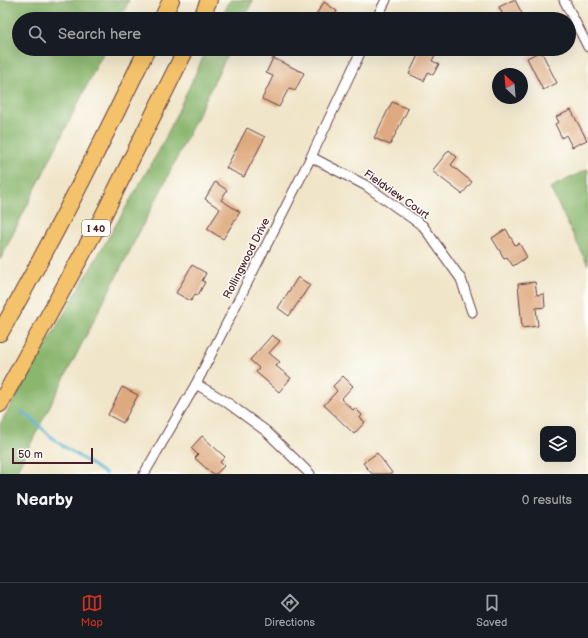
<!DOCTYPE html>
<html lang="en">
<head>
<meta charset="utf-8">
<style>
	body { margin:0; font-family:"Balsamiq Sans",sans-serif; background:#242831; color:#f1f3f6 }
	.controls { position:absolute; right:12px; bottom:12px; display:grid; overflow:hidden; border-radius:8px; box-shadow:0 4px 16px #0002 }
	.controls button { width:36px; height:36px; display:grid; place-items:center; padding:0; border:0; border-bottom:1px solid #363941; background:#171b24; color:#f1f3f6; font:20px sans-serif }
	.compass { position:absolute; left:492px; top:68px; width:36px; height:36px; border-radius:50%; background:#171b24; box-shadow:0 4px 16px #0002; rotate:334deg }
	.scale { position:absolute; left:12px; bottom:10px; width:81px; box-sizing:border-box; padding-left:4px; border:2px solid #4a1f2b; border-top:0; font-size:11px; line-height:14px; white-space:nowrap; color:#4a1f2b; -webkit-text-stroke:3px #fdfcf7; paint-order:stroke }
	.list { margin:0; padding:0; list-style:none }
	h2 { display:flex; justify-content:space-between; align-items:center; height:52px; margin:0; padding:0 16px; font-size:17px }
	h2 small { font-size:13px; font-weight:400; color:#9ea1a6 }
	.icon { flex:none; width:22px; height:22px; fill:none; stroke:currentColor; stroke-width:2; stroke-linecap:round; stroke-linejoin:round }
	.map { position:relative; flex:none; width:588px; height:474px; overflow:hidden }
	.search { position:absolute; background:#171b24; box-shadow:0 4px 16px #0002; left:12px; right:12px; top:12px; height:44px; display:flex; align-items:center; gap:10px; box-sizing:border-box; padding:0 14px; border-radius:22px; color:#9ea1a6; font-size:15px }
	.sheet { height:108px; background:#171b24 }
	nav { display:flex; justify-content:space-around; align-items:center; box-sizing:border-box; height:56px; border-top:1px solid #363941; background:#171b24; font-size:11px; color:#9ea1a6 }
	nav a { display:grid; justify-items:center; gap:2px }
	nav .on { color:#c8321e }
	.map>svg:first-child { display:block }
	.forest { fill:#8ab66e; stroke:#6a6a4c }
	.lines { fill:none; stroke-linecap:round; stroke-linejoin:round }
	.stream { stroke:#52afd0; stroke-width:3 }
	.building { fill:#dea97e }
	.street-casing { stroke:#633d43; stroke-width:11 }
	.highway-casing { stroke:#633d43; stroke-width:18 }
	.street { stroke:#fff; stroke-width:9 }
	.highway { stroke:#f3c26a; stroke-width:16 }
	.labels { text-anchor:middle; stroke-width:3; stroke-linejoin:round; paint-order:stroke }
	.shield { fill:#fdfcf7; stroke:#806168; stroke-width:1 }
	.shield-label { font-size:10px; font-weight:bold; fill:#4a1f2b }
	.street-label { font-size:11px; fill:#4a1f2b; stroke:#fdfcf7 }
</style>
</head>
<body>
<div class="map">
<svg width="588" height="474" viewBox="0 0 588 474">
	<rect width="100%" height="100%" fill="#fdfcf7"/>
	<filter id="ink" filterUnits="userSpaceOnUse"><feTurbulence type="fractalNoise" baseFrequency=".025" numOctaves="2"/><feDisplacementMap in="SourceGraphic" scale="8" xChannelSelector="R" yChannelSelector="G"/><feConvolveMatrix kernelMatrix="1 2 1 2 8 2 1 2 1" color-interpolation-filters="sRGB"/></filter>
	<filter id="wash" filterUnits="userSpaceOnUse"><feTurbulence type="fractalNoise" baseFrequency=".012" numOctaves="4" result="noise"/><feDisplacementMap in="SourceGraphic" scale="16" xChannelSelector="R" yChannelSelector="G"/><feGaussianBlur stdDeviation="0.9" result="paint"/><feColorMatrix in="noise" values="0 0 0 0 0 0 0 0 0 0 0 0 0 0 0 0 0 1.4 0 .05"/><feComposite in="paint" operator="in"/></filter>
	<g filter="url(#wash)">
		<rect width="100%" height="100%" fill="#f0e5c9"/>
		<!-- forest -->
		<g class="forest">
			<path d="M0 0H129L120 19H19V49H105L0 260Z"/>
			<path d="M230 0H253L244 19H221Z"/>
			<path d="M207 49H230L164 184 15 474H0V424L161 147Z"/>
			<path d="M588 169V265L550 188Z"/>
		</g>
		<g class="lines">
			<!-- stream -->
			<path class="stream" d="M22 412 32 419 57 442 106 474"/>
		</g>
		<g id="blocks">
			<!-- building -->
			<g class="building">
				<path d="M513 0H515L525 19H505L499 7Z"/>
				<path d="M324 2 337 11 332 19H313Z"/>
				<path d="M421 49H438L432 61 439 64 433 75 428 72 424 81 409 74Z"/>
				<path d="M541 51 557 83 543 90 527 58Z"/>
				<path d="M273 58 304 73 295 91 289 88 279 107 262 99 273 76 266 73Z"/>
				<path d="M392 102 408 109 390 145 374 138Z"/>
				<path d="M571 110 587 140 572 147 566 135 562 138 555 124 559 122 556 117Z"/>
				<path d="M247 128 265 137 244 177 226 168Z"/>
				<path d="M449 150 457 157 451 165 472 182 462 194 432 171Z"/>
				<path d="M215 182 227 190 221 200 240 212 223 239 207 229 220 209 205 199Z"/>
				<path d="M506 229 515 245 519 243 527 257 513 266 507 257 504 258 492 238Z"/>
				<path d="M192 265 206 273 202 281 205 282 198 295 195 294 191 301 176 293Z"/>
				<path d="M298 277 310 285 289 316 278 308Z"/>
				<path d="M535 282 537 295 544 294 545 307 536 308 538 326 522 328 518 284Z"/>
				<path d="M272 335 280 341 269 353 280 362 276 366 291 378 279 392 256 372 259 368 250 360Z"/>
				<path d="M343 376 353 386 341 399 353 410 355 408 362 415 360 418 365 422 354 434 324 405 337 391 333 386Z"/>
				<path d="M122 387 138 395 123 423 108 415Z"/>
				<path d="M202 436 225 457 220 462 224 466 216 474H212L195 458 198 455 191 448Z"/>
				<path d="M377 453 393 474H372L363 463Z"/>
			</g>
		</g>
	</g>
	<g filter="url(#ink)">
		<use href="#blocks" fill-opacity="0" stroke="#633d43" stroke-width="1"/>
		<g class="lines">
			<!-- street casing -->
			<g class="street-casing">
				<g id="street">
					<path d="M564 0 588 47"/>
					<path d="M376 19 386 0"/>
					<path d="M311 157 365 185 423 226 461 279 472 312"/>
					<path d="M196 384 225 401 266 431 310 474"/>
					<path d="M144 474 196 384 311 157 362 49"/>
				</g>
			</g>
			<!-- highway casing -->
			<g class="highway-casing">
				<g id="highway">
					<path d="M162 19 171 0"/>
					<path d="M201 19 209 0"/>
					<path d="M0 333C53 240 101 145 147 49"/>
					<path d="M0 404 102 218 186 49"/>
				</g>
			</g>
			<!-- street -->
			<use href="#street" class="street"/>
			<!-- highway -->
			<use href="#highway" class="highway"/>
		</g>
	</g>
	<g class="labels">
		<!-- shield labels -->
		<rect class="shield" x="82" y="220" width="28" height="16" rx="3"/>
		<g class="shield-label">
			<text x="96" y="232">I 40</text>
		</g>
		<!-- street labels -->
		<g class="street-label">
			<text transform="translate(397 194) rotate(35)" y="4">Fieldview Court</text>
			<text transform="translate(246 258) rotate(-63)" y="4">Rollingwood Drive</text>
		</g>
	</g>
</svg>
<div class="controls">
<button><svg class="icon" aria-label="layers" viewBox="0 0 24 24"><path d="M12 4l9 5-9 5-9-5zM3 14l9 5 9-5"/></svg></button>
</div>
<svg class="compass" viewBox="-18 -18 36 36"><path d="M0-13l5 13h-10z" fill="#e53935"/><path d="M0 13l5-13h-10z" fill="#9ea1a6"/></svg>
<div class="scale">50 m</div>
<div class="search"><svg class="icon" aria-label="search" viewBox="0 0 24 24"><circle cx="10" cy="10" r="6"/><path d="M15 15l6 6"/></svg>Search here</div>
</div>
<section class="sheet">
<h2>Nearby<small>0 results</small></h2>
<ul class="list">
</ul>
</section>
<nav>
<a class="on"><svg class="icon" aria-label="map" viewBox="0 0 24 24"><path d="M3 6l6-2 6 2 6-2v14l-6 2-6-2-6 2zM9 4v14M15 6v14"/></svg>Map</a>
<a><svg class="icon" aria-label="directions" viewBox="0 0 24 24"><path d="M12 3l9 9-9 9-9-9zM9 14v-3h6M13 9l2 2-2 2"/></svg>Directions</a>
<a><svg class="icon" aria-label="saved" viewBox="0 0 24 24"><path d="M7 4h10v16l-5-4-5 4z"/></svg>Saved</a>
</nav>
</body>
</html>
